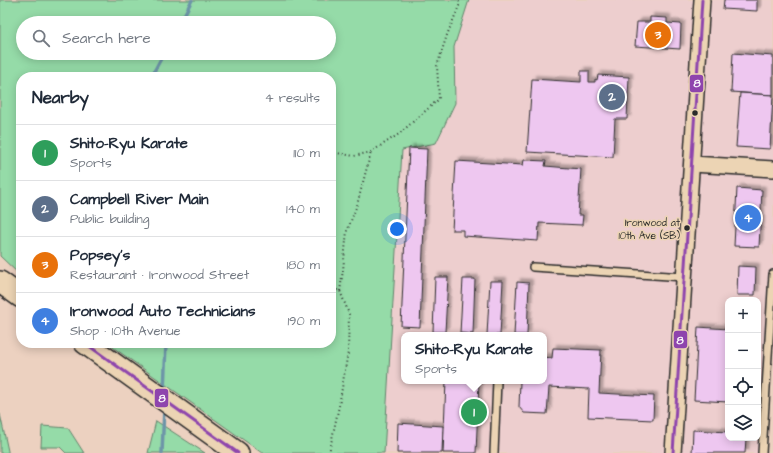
<!DOCTYPE html>
<html lang="en">
<head>
<meta charset="utf-8">
<style>
	body { margin:0; font-family:"Architects Daughter",sans-serif; background:#f6f6f7; color:#1f2937 }
	.controls { position:absolute; right:12px; bottom:12px; display:grid; overflow:hidden; border-radius:8px; box-shadow:0 2px 10px #0003 }
	.controls button { width:36px; height:36px; display:grid; place-items:center; padding:0; border:0; border-bottom:1px solid #e0e1e3; background:#fff; color:#1f2937; font:20px sans-serif }
	.you { position:absolute; left:397px; top:229px; width:14px; height:14px; margin:-10px; border:3px solid #fff; border-radius:50%; background:#1a73e8; box-shadow:0 0 0 6px #1a73e833 }
	.badge { display:grid; place-items:center; width:26px; height:26px; border-radius:50%; background:#1f6fb2; color:#fff; font-size:13px; font-weight:700 }
	.pin { position:absolute; translate:-50% -50%; border:2px solid #fff; box-shadow:0 1px 4px #0006 }
	.popup { position:absolute; left:401px; top:332px; width:146px; height:52px; box-sizing:border-box; display:grid; place-content:center; border-radius:8px; background:#fff; filter:drop-shadow(0 1px 3px #0005); font-size:13px; white-space:nowrap; color:#747a83 }
	.popup b { font-size:15px; color:#1f2937 }
	.popup::after { content:''; position:absolute; left:50%; top:100%; margin-left:-8px; border:8px solid transparent; border-top-color:#fff }
	.list { margin:0; padding:0; list-style:none }
	h2 { display:flex; justify-content:space-between; align-items:center; height:52px; margin:0; padding:0 16px; font-size:17px }
	h2 small { font-size:13px; font-weight:400; color:#747a83 }
	.list li { display:grid; grid-template-columns:26px 1fr auto; gap:12px; align-items:center; box-sizing:border-box; height:56px; padding:0 16px; border-top:1px solid #e0e1e3 }
	.list b { display:block; font-size:15px; white-space:nowrap }
	.list p { margin:0; font-size:13px; white-space:nowrap; color:#747a83 }
	.list em { font-size:13px; font-style:normal; color:#747a83 }
	.icon { flex:none; width:22px; height:22px; fill:none; stroke:currentColor; stroke-width:2; stroke-linecap:round; stroke-linejoin:round }
	.map { position:relative; flex:none; width:773px; height:453px; overflow:hidden }
	.search { position:absolute; background:#fff; box-shadow:0 2px 10px #0003; left:16px; top:16px; width:320px; height:44px; display:flex; align-items:center; gap:10px; box-sizing:border-box; padding:0 14px; border-radius:22px; color:#747a83; font-size:15px }
	.panel { position:absolute; background:#fff; box-shadow:0 2px 10px #0003; left:16px; top:72px; width:320px; height:276px; border-radius:16px }
	.map>svg:first-child { display:block }
	.built { fill:#edcece; fill-rule:evenodd }
	.green { fill:#95dba8; stroke:#60836a; fill-rule:evenodd }
	.lines { fill:none; stroke-linecap:round; stroke-linejoin:round }
	.stream { stroke:#6d95a8; stroke-width:3.5 }
	.building { fill:#eec7f0; stroke:#2b2b2b; filter:url(#shadow) }
	.lane-casing { stroke:#2b2b2b; stroke-width:10 }
	.street-casing { stroke:#2b2b2b; stroke-width:18 }
	.secondary-casing { stroke:#2b2b2b; stroke-width:24 }
	.path { stroke:#2b2b2b; stroke-width:2; stroke-dasharray:1 3; stroke-linecap:butt }
	.lane { stroke:#ecd4b4; stroke-width:7 }
	.street { stroke:#ecd4b4; stroke-width:15 }
	.secondary { stroke:#ecd4b4; stroke-width:21 }
	.bus-1-casing { stroke:#ecd4b4; stroke-width:6 }
	.bus-1 { stroke:#8e44ad; stroke-width:3 }
	.bus-dot { fill:#2b2b2b; stroke:#ecd4b4; stroke-width:1.5 }
	.labels { text-anchor:middle; stroke-width:3; stroke-linejoin:round; paint-order:stroke }
	.bus-label { font-size:10px; fill:#2b2b2b; stroke:#ecd4b4; text-anchor:end }
	.line-badge { stroke:#ecd4b4; stroke-width:1.5 }
	.badge-label { font-size:11px; text-anchor:middle; font-weight:bold; fill:#fff }
</style>
</head>
<body>
<div class="map">
<svg width="773" height="453" viewBox="0 0 773 453">
	<defs>
		<filter id="shadow"><feDropShadow dx="3.5" dy="-3.5" stdDeviation="1" flood-color="#0004"/></filter>
	</defs>
	<rect width="100%" height="100%" fill="#ecd1c0"/>
	<filter id="ink" filterUnits="userSpaceOnUse"><feTurbulence type="fractalNoise" baseFrequency=".025" numOctaves="2"/><feDisplacementMap in="SourceGraphic" scale="8" xChannelSelector="R" yChannelSelector="G"/><feConvolveMatrix kernelMatrix="1 2 1 2 8 2 1 2 1" color-interpolation-filters="sRGB"/></filter>
	<g filter="url(#ink)">
		<!-- built -->
		<path class="built" d="M414 0H773V280L763 453H376ZM728 300H758V438H728ZM404 335H544V381H404Z"/>
		<!-- green -->
		<g class="green">
			<path d="M0 0H469L454 47 455 103 436 143 402 150 384 453H262L107 343H331V77H21V276L0 256ZM23 23H329V53H23Z"/>
			<path d="M0 414 8 451V453H0Z"/>
			<path d="M156 421 205 453H148Z"/>
			<path d="M42 426 68 428 84 453H66L60 447H41Z"/>
		</g>
		<g class="lines">
			<!-- stream -->
			<g class="stream">
				<path d="M180 23 192 0"/>
				<path d="M151 77 164 53"/>
				<path d="M164 392 166 343"/>
				<path d="M162 453 164 408"/>
			</g>
		</g>
		<!-- building -->
		<g class="building">
			<path d="M724 0H757V11L723 9Z"/>
			<path d="M650 17 667 18V23L681 24 680 49 635 46 637 22H650Z"/>
			<path d="M733 53 773 56V95L731 92Z"/>
			<path d="M581 71H589V82H595V79L597 80 598 75 629 77 627 119H615L613 157 527 152 532 79 581 82Z"/>
			<path d="M740 93 773 95 770 149 736 147Z"/>
			<path d="M409 148 427 149 420 327 401 326Z"/>
			<path d="M524 160 546 161 545 166 581 169 578 215H583L582 225 539 223 538 241 463 236V230H452L456 161 523 165Z"/>
			<path d="M737 188 762 190 759 247 734 246Z"/>
			<path d="M738 266 756 267 755 295H737Z"/>
			<path d="M435 277H448L445 332H433Z"/>
			<path d="M463 279H475L473 334 460 333Z"/>
			<path d="M490 281H503L500 335H487Z"/>
			<path d="M517 282 529 283 527 335H514Z"/>
			<path d="M698 327 728 329V402L694 400Z"/>
			<path d="M553 348 601 350 599 393 654 396 653 420 588 417 589 389 549 387 547 414 524 413 519 407 520 381H544V357L552 358Z"/>
			<path d="M446 381H479L476 453H443Z"/>
			<path d="M398 423 443 426 442 453H397Z"/>
			<path d="M693 430 728 432V438H746L745 453H692Z"/>
		</g>
		<g class="lines">
			<!-- lane casing -->
			<g class="lane-casing">
				<g id="lane">
					<path d="M533 267 684 277"/>
					<path d="M494 453 497 381"/>
					<path d="M762 453 773 274"/>
				</g>
			</g>
			<!-- street casing -->
			<g class="street-casing">
				<g id="street">
					<path d="M692 164 773 169"/>
					<path d="M673 453 702 0"/>
				</g>
			</g>
			<!-- secondary casing -->
			<g class="secondary-casing">
				<g id="secondary">
					<path d="M0 282 21 297"/>
					<path d="M85 343 238 453"/>
				</g>
			</g>
			<!-- path -->
			<g class="path">
				<path d="M331 152 354 156 371 152 399 134 439 99 437 66 447 35 459 6V0"/>
				<path d="M340 291 343 270 347 231 357 205 371 152"/>
				<path d="M329 453 339 406 348 352 349 314 340 291 331 288"/>
			</g>
			<!-- lane -->
			<use href="#lane" class="lane"/>
			<!-- street -->
			<use href="#street" class="street"/>
			<!-- secondary -->
			<use href="#secondary" class="secondary"/>
			<!-- bus-1 casing -->
			<g class="bus-1-casing">
				<g id="bus-1">
					<path d="M85 343 238 453"/>
					<path d="M673 453 702 0"/>
				</g>
			</g>
			<!-- bus-1 -->
			<use href="#bus-1" class="bus-1"/>
		</g>
	</g>
	<!-- markers -->
	<g class="bus-dot">
		<circle cx="695" cy="113" r="3.5"/>
		<circle cx="687" cy="228" r="3.5"/>
	</g>
	<g class="labels">
		<!-- bus labels -->
		<g class="bus-label">
			<text x="680" y="226">Ironwood at<tspan x="680" dy="13">10th Ave (SB)</tspan></text>
		</g>
	</g>
	<g class="line-badge">
		<rect x="689" y="74" width="15" height="19" rx="4" fill="#8e44ad"/>
		<rect x="673" y="330" width="15" height="19" rx="4" fill="#8e44ad"/>
		<rect x="154" y="388" width="15" height="20" rx="4" fill="#8e44ad"/>
	</g>
	<g class="badge-label">
		<text x="697" y="87">8</text>
		<text x="680" y="344">8</text>
		<text x="162" y="402">8</text>
	</g>
</svg>
<div class="controls">
<button>+</button>
<button>−</button>
<button><svg class="icon" aria-label="locate" viewBox="0 0 24 24"><circle cx="12" cy="12" r="6"/><path d="M12 2v4M12 18v4M2 12h4M18 12h4"/></svg></button>
<button><svg class="icon" aria-label="layers" viewBox="0 0 24 24"><path d="M12 4l9 5-9 5-9-5zM3 14l9 5 9-5"/></svg></button>
</div>
<div class="you"></div>
<div class="pin badge" style="left:474px;top:412px;background:#2e9e5b">1</div>
<div class="popup"><b>Shito-Ryu Karate</b>Sports</div>
<div class="pin badge" style="left:612px;top:97px;background:#5c6f8a">2</div>
<div class="pin badge" style="left:658px;top:35px;background:#e8710a">3</div>
<div class="pin badge" style="left:748px;top:218px;background:#3f7fe0">4</div>
<div class="search"><svg class="icon" aria-label="search" viewBox="0 0 24 24"><circle cx="10" cy="10" r="6"/><path d="M15 15l6 6"/></svg>Search here</div>
<section class="panel">
<h2>Nearby<small>4 results</small></h2>
<ul class="list">
<li><span class="badge" style="background:#2e9e5b">1</span><div><b>Shito-Ryu Karate</b><p>Sports</p></div><em>110 m</em></li>
<li><span class="badge" style="background:#5c6f8a">2</span><div><b>Campbell River Main</b><p>Public building</p></div><em>140 m</em></li>
<li><span class="badge" style="background:#e8710a">3</span><div><b>Popsey's</b><p>Restaurant · Ironwood Street</p></div><em>180 m</em></li>
<li><span class="badge" style="background:#3f7fe0">4</span><div><b>Ironwood Auto Technicians</b><p>Shop · 10th Avenue</p></div><em>190 m</em></li>
</ul>
</section>
</div>
</body>
</html>
